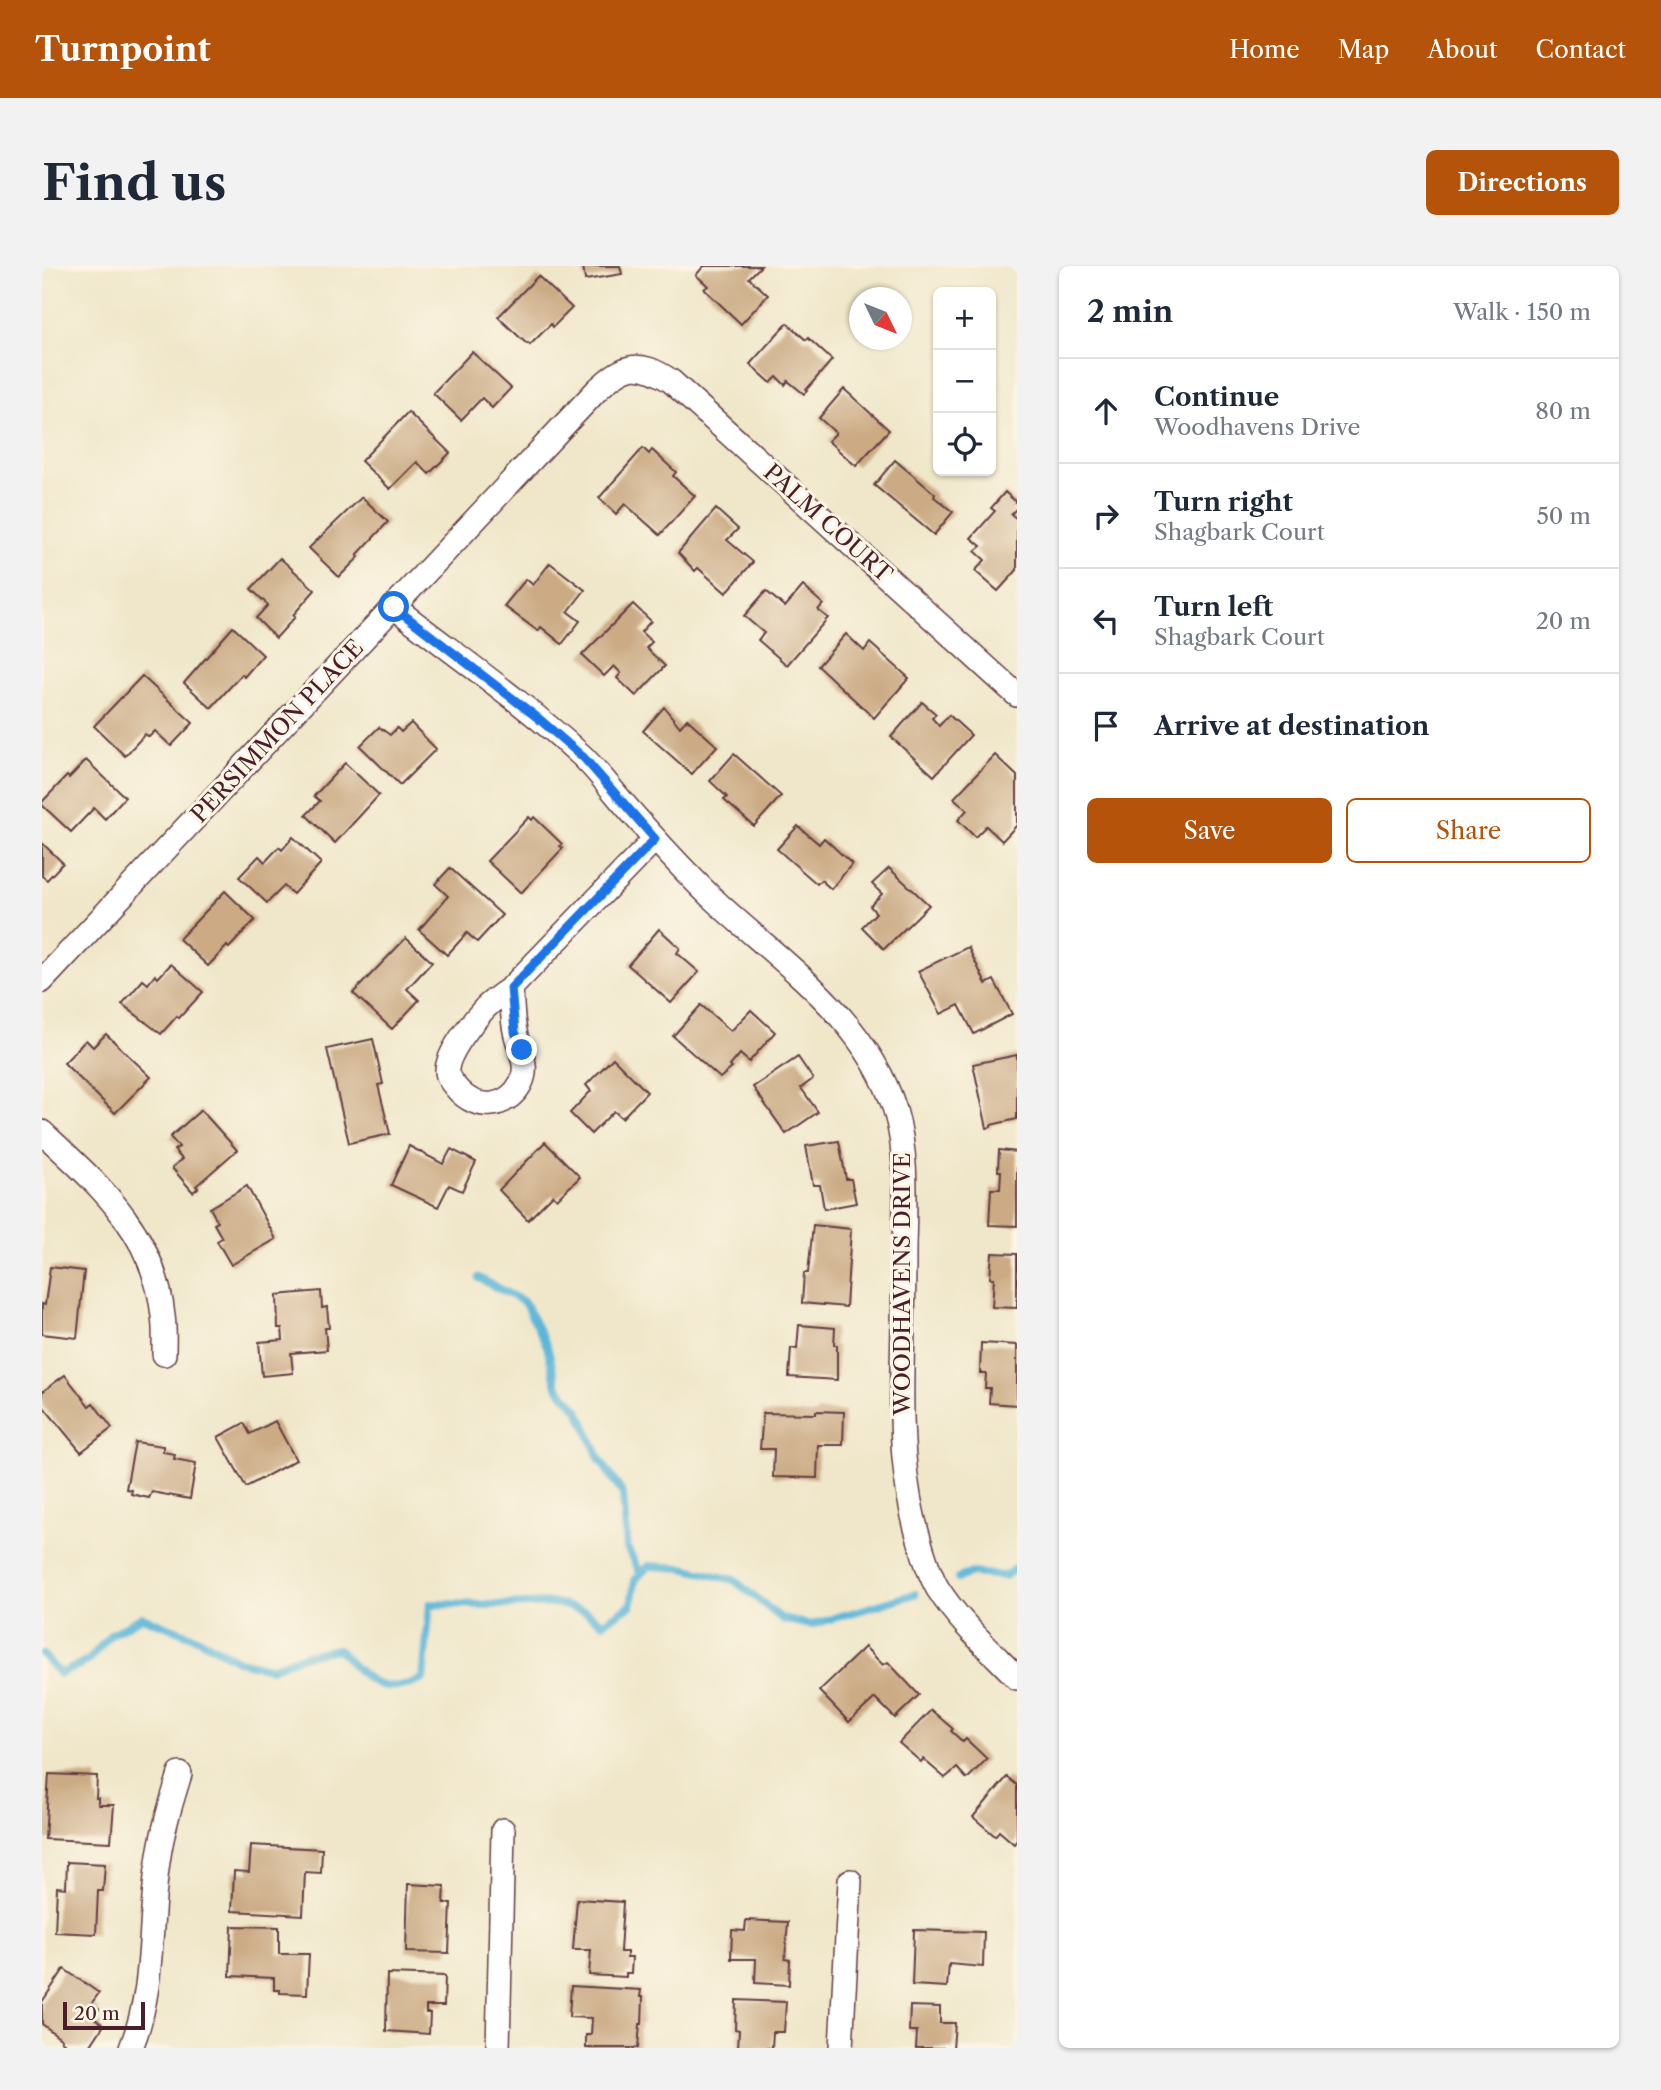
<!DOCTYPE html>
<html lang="en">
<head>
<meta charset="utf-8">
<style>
	body { margin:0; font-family:"Libre Caslon Text",serif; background:#f2f2f3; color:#1f2937 }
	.controls { position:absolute; right:21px; top:21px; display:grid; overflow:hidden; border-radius:10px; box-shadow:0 2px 5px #0004 }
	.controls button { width:63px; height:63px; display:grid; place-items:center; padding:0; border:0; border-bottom:2px solid #e0e1e3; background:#fff; color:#1f2937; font:35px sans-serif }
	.compass { position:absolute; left:807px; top:21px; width:63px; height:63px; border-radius:50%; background:#fff; box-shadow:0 2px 5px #0004; rotate:133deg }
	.scale { position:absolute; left:21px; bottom:18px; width:82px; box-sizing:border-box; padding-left:7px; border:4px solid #4a1f2b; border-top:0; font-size:19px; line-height:24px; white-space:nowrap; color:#4a1f2b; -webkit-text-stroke:5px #fcf5e5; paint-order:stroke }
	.stop { position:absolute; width:21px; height:21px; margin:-16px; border:5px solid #1a73e8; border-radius:50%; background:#fff }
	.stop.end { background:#1a73e8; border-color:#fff; box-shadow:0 2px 7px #0008 }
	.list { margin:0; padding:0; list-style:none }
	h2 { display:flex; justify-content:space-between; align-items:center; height:91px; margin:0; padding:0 28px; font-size:30px }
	h2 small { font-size:23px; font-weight:400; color:#747a83 }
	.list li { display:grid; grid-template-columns:46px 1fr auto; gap:21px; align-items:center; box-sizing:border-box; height:105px; padding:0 28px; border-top:2px solid #e0e1e3 }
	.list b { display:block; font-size:26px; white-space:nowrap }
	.list p { margin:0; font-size:23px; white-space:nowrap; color:#747a83 }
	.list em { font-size:23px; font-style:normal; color:#747a83 }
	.actions { display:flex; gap:14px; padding:21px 28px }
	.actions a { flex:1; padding:16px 0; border:2px solid #b45309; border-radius:10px; text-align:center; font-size:24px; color:#b45309 }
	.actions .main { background:#b45309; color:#fff }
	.icon { flex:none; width:38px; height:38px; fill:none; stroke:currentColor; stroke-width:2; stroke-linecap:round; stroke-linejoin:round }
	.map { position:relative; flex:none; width:975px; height:1782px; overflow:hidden; border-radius:10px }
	header { display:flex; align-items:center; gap:42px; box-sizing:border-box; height:98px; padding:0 35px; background:#b45309; color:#fff }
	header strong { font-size:33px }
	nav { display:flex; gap:38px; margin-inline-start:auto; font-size:24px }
	.intro { display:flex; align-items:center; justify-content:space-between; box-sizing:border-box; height:168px; padding:0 42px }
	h1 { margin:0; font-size:49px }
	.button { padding:18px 32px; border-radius:10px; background:#b45309; color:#fff; font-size:24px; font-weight:700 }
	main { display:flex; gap:42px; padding:0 42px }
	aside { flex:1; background:#fff; border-radius:10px; box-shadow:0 2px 5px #0004 }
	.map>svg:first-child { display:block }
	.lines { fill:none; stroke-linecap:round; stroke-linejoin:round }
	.stream { stroke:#5ab5d8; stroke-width:8 }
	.building { fill:#cbaa84 }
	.minor-casing { stroke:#633d43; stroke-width:26 }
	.minor { stroke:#fff; stroke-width:23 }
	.route { stroke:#1a73e8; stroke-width:9 }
	.labels { text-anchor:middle; stroke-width:6; stroke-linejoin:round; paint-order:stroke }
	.street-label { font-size:23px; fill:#4a1f2b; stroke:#fcf5e5 }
</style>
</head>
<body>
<header>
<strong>Turnpoint</strong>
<nav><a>Home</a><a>Map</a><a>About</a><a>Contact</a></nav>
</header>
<div class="intro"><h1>Find us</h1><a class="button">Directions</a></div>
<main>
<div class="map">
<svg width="975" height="1782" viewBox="0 0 975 1782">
	<rect width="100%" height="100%" fill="#fcf5e5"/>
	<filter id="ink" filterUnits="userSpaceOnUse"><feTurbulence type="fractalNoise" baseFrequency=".0143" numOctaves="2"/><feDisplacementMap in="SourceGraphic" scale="14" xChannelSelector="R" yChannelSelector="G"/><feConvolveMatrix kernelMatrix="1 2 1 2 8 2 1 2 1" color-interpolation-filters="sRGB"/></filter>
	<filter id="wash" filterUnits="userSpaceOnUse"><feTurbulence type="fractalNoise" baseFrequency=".00686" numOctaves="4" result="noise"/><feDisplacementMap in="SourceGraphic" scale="28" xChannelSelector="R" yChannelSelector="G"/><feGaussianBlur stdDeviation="1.57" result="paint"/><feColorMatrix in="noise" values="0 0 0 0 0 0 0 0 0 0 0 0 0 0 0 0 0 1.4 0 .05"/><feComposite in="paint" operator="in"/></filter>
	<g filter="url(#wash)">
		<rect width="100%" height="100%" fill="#f0e7ca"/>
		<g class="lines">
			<!-- stream -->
			<g class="stream">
				<path d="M437 1012 482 1036 505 1080 515 1120 537 1145 558 1194 581 1228 585 1282 599 1308"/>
				<path d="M916 1312 930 1307 963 1310 975 1301"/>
				<path d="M0 1388 18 1408 46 1395 69 1368 100 1351 155 1372 197 1395 228 1402 263 1389 296 1383C324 1414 339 1432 381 1413L388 1338 457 1339 513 1337 542 1345 561 1357 589 1339 593 1314 607 1300 641 1302 692 1314 740 1353 769 1359 873 1328"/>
			</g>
		</g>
		<g id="blocks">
			<!-- building -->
			<g class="building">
				<path d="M541 0H578L580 8 543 14Z"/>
				<path d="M662 0H719L707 12 726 29 699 58 662 23 666 20 654 9Z"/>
				<path d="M496 10 530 42 511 61 509 58 488 79 486 77 485 78 456 51Z"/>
				<path d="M745 57 764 74 766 72 790 94 764 124 765 125 762 128 746 115 743 119 735 111 729 117 708 98Z"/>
				<path d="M430 86 469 122 450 142 440 132 419 154 391 127Z"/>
				<path d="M802 123 847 164 814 200 786 175 794 167 777 152Z"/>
				<path d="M366 146 408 187 387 208 375 196 348 223 319 195Z"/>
				<path d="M601 182 607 188 610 184 634 206 631 210 653 230 618 269 583 238 574 248 557 232Z"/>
				<path d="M853 194 893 228 892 231 911 246 892 269 832 219Z"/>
				<path d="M963 226 975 237V242L969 248 975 253V304L956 325 933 305 943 294 933 285 939 280 929 272 953 245 949 242Z"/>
				<path d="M320 231 346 256 315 289 317 291 297 311 267 282Z"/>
				<path d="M674 243 696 263 685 274 711 296 684 327 656 302 653 305 636 287Z"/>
				<path d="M238 292 273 324 251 349 253 351 234 372 214 352 226 339 209 323Z"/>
				<path d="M508 297 543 324 526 346 538 355 520 378 499 361 496 365 462 340 484 313 491 319Z"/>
				<path d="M761 320 781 338 776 344 786 352 745 399 716 374 722 367 702 350 724 325 743 341Z"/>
				<path d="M591 338 609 355 599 366 610 376 604 382 623 400 594 430 575 412 579 407 572 400 562 410 540 389Z"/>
				<path d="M191 361 221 389 202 411 200 408 169 442 142 417Z"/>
				<path d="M804 368 822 385 828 377 867 412 832 452 776 400Z"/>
				<path d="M100 410 151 457 129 480 113 465 107 471 103 468 83 490 52 460Z"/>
				<path d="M880 436 894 448 890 452 897 460 907 449 929 469 892 510 849 471Z"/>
				<path d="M622 441 638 461 645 453 675 480 650 508 601 465Z"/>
				<path d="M369 457 394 483 358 519 318 480 337 461 348 469 355 462 359 466Z"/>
				<path d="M692 488 739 530 712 560 682 534 685 531 668 515Z"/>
				<path d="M953 489 975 510V559L960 575 944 560 933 571 916 554 925 544 912 532Z"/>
				<path d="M44 494 83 531 63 553 52 542 29 566 0 539V536L25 510 27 512Z"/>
				<path d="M303 497 337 529 293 577 264 549 278 535 272 530Z"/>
				<path d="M487 551 490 554 492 551 520 578 518 580 521 582 479 627 445 595Z"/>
				<path d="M756 560 777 578 782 572 810 598 789 623 779 614 775 618 735 583Z"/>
				<path d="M251 571 279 597 251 628 242 620 225 637 197 611 217 590 223 596 237 581 240 584Z"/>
				<path d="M0 577 21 597 5 614 0 610Z"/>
				<path d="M408 602 460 649 435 676 425 667 405 689 377 664 406 630 393 618Z"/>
				<path d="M847 602 887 639 842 683 820 661 834 647 828 640 840 628 830 618Z"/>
				<path d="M183 625 213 654 187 682 185 680 166 700 137 673Z"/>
				<path d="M617 663 638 682 635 687 657 706 629 737 586 699Z"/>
				<path d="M364 672 390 696 365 723 377 734 350 763 311 727Z"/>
				<path d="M926 681 944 718 952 714 970 748 932 768 917 739 899 748 876 705Z"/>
				<path d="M129 698 161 726 137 752 135 750 119 768 80 738 101 714 106 718 113 709 116 712Z"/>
				<path d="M659 739 689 765 709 744 733 766 707 796 698 788 688 800 690 802 678 812 631 770Z"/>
				<path d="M64 768 109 811 73 847 22 797 44 774 51 781Z"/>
				<path d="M331 773 341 818 336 819 348 868 307 877 285 783Z"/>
				<path d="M975 789V853L949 859V861L945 862 931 798Z"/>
				<path d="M756 791 771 813 759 822 776 846 744 868 711 821Z"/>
				<path d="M571 792 605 826 580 852 572 845 549 868 528 847 549 825 544 819Z"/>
				<path d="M159 844 195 884 154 920 156 922 151 926 130 902 140 893 132 884 137 881 128 871Z"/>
				<path d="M797 875 804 913H809L814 937 782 943 778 919H771L764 880Z"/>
				<path d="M503 876 538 911 515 933 511 929 486 954 457 924Z"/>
				<path d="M367 880 401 898 409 883 434 896 420 925 407 919 396 941 349 919Z"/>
				<path d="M957 884 975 886V960L947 959 949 923H958L959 905H956Z"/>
				<path d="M205 920 234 973 189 999 175 975 180 972 172 958 176 956 168 942Z"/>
				<path d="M771 959 809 963 804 1041 760 1037 762 1007H766Z"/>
				<path d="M950 987 975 988V1042L950 1041 952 1012H948Z"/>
				<path d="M8 1001 42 1005 35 1072 0 1068V1038L3 1039Z"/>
				<path d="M279 1025 280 1042 285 1041 287 1062H283L285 1084 249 1087 251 1107 220 1110 217 1076 241 1074 240 1062H236L235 1029Z"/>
				<path d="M757 1059 793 1062 792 1079H795V1114L747 1111 749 1082 755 1083Z"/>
				<path d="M939 1077 975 1079V1139L947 1137 948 1122H943L944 1107H938Z"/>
				<path d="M23 1109 47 1140 51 1137 70 1162 39 1186 0 1139V1126Z"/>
				<path d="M774 1145 802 1146 801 1179H776L775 1212 731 1211 732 1183H718L721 1147 774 1148Z"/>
				<path d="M233 1155 254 1194 204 1221 176 1171 202 1157 208 1168Z"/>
				<path d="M93 1176 121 1180V1186L133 1188 132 1193 154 1197 148 1233 110 1226 107 1232 89 1228 90 1224 84 1223Z"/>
				<path d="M823 1381 841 1399 846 1396 877 1429 853 1452 833 1432 807 1456 777 1425Z"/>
				<path d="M889 1444 911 1463 909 1465 921 1476 924 1473 945 1493 925 1513 915 1502 903 1512 881 1493 879 1496 857 1477Z"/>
				<path d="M7 1508 55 1510 54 1532H56V1539H72L69 1576 3 1573Z"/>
				<path d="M965 1511 975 1519V1574L972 1578 957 1565 953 1570 931 1551Z"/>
				<path d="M209 1579 280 1583 279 1607 263 1606 261 1649 190 1645 192 1605 207 1606Z"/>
				<path d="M25 1596 63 1598 61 1625H56L54 1668 13 1666 15 1621 24 1622Z"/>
				<path d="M366 1618 403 1620 402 1637H409L407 1687 364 1686Z"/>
				<path d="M535 1633 581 1636 578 1686H585V1691H590L589 1707H584V1711L547 1709 549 1684H531Z"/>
				<path d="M704 1654 746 1656 743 1693 748 1694 747 1719 713 1717 714 1693H689L690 1664 703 1665Z"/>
				<path d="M190 1660 237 1661V1688H267L265 1728 238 1727V1724H232V1712L188 1710Z"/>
				<path d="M872 1664 942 1666 941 1701 907 1698 905 1721 870 1719Z"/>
				<path d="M22 1703 57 1727 49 1738 57 1743 52 1752 62 1759 47 1782H29L19 1775 20 1773 0 1758V1736Z"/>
				<path d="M345 1708 403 1710 402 1740H384V1747H388L387 1768 344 1765Z"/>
				<path d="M529 1720 599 1724 598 1731H601L600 1758H598L596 1782H544V1769H549L550 1752 527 1751Z"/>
				<path d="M694 1734 744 1736 742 1766H731L730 1782H696L697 1764 693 1763Z"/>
				<path d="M868 1740 898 1741V1757H913L911 1782H874L875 1765H867Z"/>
			</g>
		</g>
	</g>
	<g filter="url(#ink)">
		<use href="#blocks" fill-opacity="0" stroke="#633d43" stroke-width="2"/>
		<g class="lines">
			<!-- minor casing -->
			<g class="minor-casing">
				<g id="minor">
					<path d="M352 341C415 390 481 436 539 489 555 504 569 523 583 539 611 571 639 602 669 631 737 695 824 751 853 844 866 888 863 937 862 983 862 1023 861 1063 860 1102 859 1160 860 1217 877 1273 882 1290 887 1308 896 1323 917 1356 948 1384 975 1412"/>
					<path d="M0 715 555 124C583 98 596 93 629 115L975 429"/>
					<path d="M469 722C470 736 470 751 473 765 476 782 488 799 479 817 465 843 435 845 416 824 412 819 406 814 405 806 404 788 431 755 443 742 451 734 460 728 469 722L613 573"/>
					<path d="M0 866C58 920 113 967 121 1050 123 1063 122 1076 122 1088"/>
					<path d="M89 1782C114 1719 106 1661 116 1596 120 1566 129 1537 138 1508"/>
					<path d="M456 1782 461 1564"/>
					<path d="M799 1782 808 1615"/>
				</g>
			</g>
			<!-- minor -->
			<use href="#minor" class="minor"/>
		</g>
	</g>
	<g class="lines" filter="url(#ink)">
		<!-- route -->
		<path class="route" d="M352 341 496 452 542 492 613 573 469 722 473 766 480 784"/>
	</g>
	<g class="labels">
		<!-- street labels -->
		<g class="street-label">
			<text transform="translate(786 257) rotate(42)" y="8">PALM COURT</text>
			<text transform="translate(235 465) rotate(-47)" y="8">PERSIMMON PLACE</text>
			<text transform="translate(860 1018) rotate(-90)" y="8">WOODHAVENS DRIVE</text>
		</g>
	</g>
</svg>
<div class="controls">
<button>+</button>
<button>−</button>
<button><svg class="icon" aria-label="locate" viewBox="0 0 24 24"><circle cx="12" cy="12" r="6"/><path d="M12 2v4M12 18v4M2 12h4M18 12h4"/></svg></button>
</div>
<svg class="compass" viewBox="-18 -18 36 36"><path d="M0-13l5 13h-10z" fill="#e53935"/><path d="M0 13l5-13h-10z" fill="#747a83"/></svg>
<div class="scale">20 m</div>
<div class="stop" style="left:352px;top:341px"></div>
<div class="stop end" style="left:480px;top:784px"></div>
</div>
<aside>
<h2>2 min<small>Walk · 150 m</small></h2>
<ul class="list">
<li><svg class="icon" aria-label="ahead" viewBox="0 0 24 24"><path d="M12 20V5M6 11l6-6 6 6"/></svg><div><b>Continue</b><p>Woodhavens Drive</p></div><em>80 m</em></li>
<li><svg class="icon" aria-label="right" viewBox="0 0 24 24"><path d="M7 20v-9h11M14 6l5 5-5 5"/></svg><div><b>Turn right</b><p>Shagbark Court</p></div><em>50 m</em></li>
<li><svg class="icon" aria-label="left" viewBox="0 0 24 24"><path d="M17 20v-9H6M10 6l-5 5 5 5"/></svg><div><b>Turn left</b><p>Shagbark Court</p></div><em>20 m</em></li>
<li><svg class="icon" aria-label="arrive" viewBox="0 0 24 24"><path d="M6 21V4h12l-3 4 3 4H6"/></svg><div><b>Arrive at destination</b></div></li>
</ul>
<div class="actions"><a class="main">Save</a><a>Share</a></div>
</aside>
</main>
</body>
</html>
